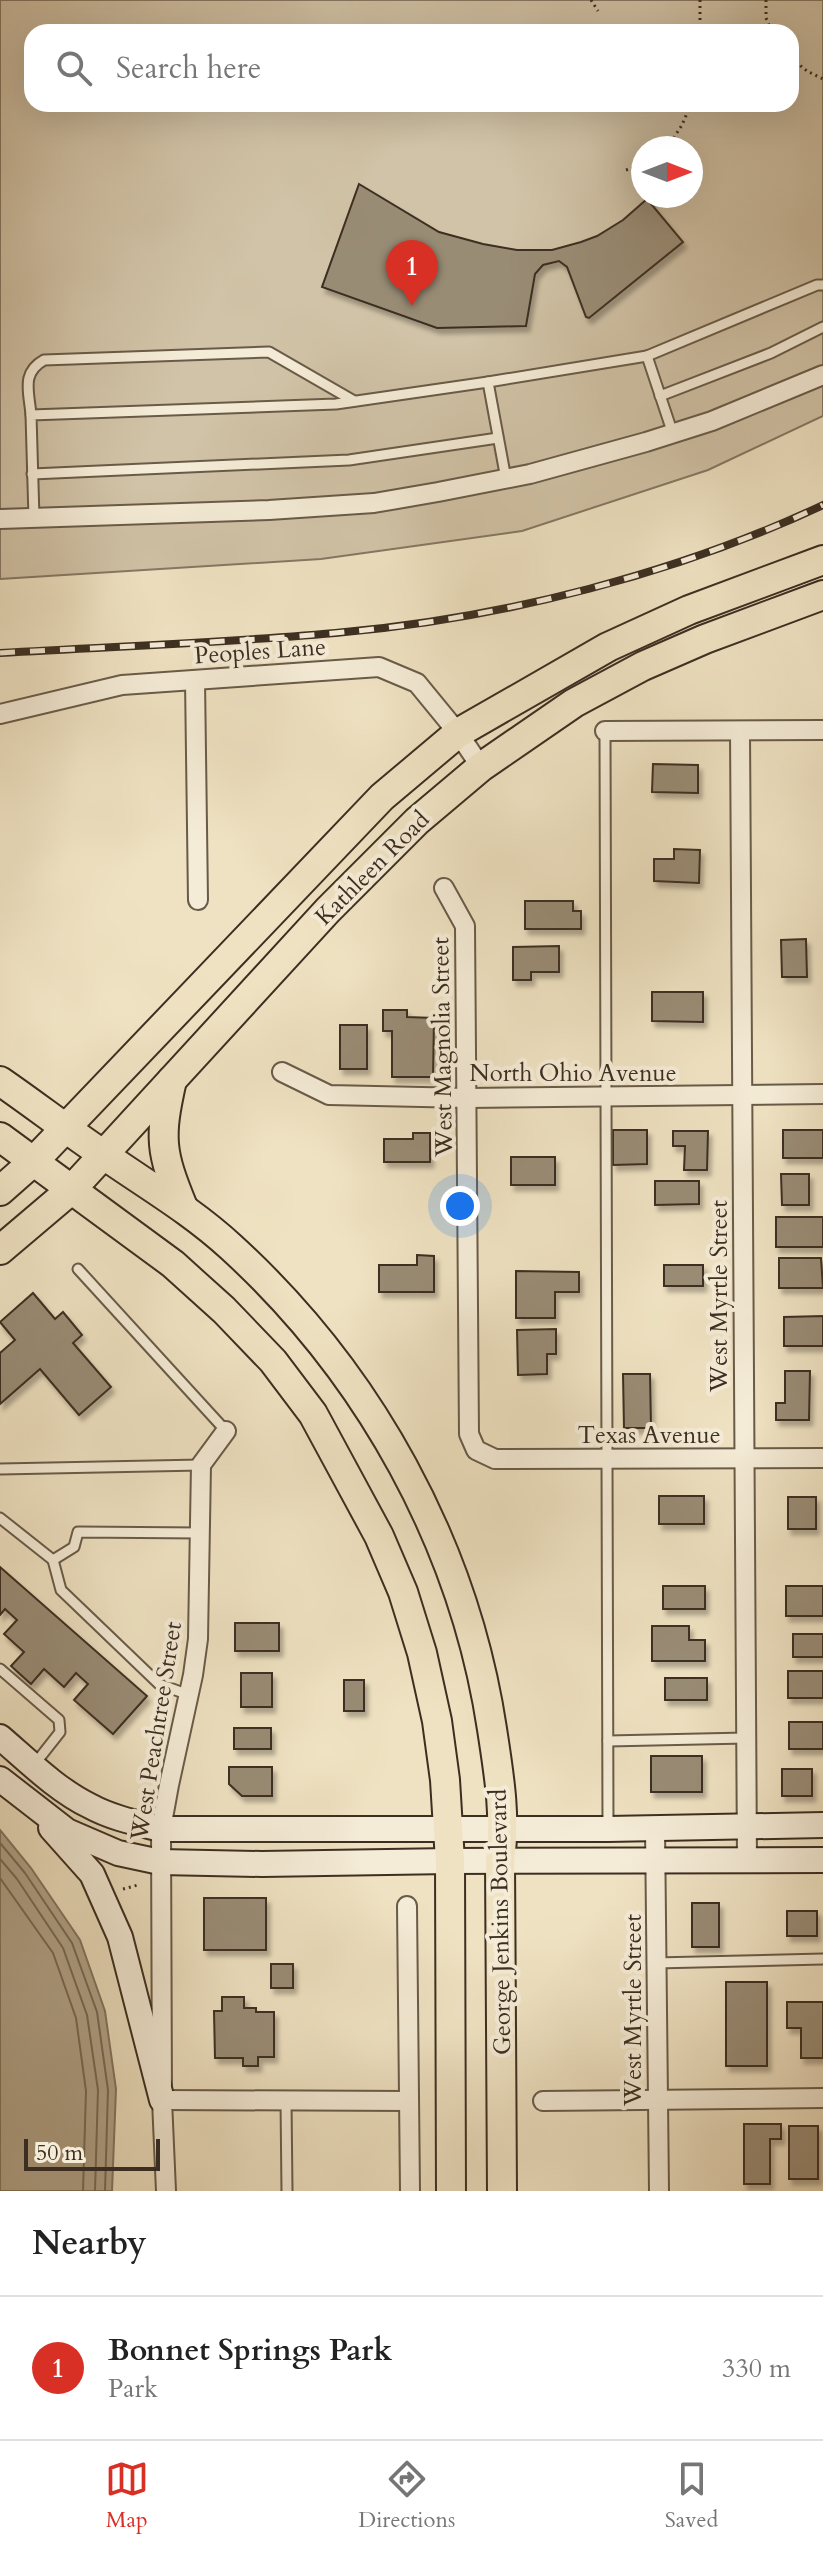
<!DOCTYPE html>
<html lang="en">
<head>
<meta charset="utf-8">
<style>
	body { margin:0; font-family:Cardo,serif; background:#f2f2f2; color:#222 }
	.compass { position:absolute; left:631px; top:136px; width:72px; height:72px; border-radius:50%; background:#fff; box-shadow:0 8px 32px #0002; rotate:90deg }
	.scale { position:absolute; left:24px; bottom:20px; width:136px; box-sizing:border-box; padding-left:8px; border:4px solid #3c2e21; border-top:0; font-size:22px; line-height:28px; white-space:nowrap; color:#3c2e21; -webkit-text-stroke:6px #f5ecd7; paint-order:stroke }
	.you { position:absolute; left:460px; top:1206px; width:28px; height:28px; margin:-20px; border:6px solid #fff; border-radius:50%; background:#1a73e8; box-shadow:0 0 0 12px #1a73e833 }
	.badge { display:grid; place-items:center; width:52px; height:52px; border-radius:50%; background:#d93025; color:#fff; font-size:26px; font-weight:700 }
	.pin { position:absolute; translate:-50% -66px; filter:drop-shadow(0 2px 4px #0008) }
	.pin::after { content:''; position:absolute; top:42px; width:28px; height:24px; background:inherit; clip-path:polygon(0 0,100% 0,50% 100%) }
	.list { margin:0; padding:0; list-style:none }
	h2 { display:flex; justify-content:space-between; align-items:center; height:104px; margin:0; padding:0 32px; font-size:34px }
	h2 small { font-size:26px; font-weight:400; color:#767676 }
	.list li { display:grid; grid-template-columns:52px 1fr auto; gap:24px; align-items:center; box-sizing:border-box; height:144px; padding:0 32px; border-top:2px solid #e0e0e0 }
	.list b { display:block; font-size:30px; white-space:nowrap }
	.list p { margin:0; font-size:26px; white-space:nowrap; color:#767676 }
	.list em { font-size:26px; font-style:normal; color:#767676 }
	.icon { flex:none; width:44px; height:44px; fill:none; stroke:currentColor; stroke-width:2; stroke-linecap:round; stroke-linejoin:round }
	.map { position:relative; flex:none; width:823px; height:2191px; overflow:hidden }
	.search { position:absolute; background:#fff; box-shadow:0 8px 32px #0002; left:24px; right:24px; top:24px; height:88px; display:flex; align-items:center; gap:20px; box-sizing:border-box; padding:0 28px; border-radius:24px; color:#767676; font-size:30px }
	.sheet { height:248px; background:#fff }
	nav { display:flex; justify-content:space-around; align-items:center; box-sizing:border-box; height:112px; border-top:2px solid #e0e0e0; background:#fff; font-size:22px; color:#767676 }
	nav a { display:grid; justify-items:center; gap:4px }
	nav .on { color:#d93025 }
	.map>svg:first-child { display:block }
	.green { fill:#d1c3a7; stroke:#867864; stroke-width:2; fill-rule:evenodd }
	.water { fill:#b2a58b; stroke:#837561; stroke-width:2 }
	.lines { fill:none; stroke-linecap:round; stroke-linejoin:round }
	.shore { stroke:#776a56; stroke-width:2 }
	.building { fill:#998c75; stroke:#3c2e21; stroke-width:2; filter:url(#shadow) }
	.service-casing { stroke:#695b49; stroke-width:13 }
	.minor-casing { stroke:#695b49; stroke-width:22 }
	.secondary-casing { stroke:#3c2e21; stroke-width:28 }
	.primary-casing { stroke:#3c2e21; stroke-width:32 }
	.path { stroke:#3c2e21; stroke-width:3; stroke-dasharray:2 4; stroke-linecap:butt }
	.service { stroke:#f5ecd7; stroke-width:9 }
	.minor { stroke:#f5ecd7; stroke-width:18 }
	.secondary { stroke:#f5ecd7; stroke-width:24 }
	.primary { stroke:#efe2c2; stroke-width:28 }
	.rail-casing { stroke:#3c2e21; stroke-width:8 }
	.rail { stroke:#f5ecd7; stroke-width:5; stroke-dasharray:15; stroke-linecap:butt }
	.labels { text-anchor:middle; stroke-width:8; stroke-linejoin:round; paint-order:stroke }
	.street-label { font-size:24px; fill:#3c2e21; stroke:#f5ecd7 }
</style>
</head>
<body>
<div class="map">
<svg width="823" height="2191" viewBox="0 0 823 2191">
	<defs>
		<filter id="shadow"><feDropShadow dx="3.5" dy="5.5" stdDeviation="2" flood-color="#0004"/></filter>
	</defs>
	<rect width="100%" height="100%" fill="#efe2c2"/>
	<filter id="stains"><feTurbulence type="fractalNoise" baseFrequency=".0025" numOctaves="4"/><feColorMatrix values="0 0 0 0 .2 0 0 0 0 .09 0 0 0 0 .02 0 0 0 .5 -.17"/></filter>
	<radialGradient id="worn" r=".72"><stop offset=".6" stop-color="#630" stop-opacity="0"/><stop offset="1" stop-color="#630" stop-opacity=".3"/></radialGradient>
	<!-- green -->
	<path class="green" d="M0 0H823V416L708 470 522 531 321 559 0 579ZM32 32H791V104H32ZM643 148H691V196H643Z"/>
	<!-- water -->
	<path class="water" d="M0 1830 31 1868 80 1940 105 2011 116 2089 112 2191H0Z"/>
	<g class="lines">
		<!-- shore -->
		<g class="shore">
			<path d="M0 1843 25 1873 72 1943 97 2012 108 2090 105 2191"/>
			<path d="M0 1859 17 1879 63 1948 87 2015 98 2090 95 2191"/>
			<path d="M0 1878 53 1953 76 2018 86 2091 83 2191"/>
		</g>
	</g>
	<!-- building -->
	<g class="building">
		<path d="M359 184 439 232 483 244 517 250H552L581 242 597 236 623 220 647 199 683 242 589 318 586 317 567 267 559 261 543 265 535 274 526 326 437 328 322 287Z"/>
		<path d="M653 764 698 765V793L652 792Z"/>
		<path d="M674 849 700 850 699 883 654 881V859H674Z"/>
		<path d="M525 901H573V911H581V929H525Z"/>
		<path d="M806 939 807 977H782L781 940Z"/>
		<path d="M559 946V972H531V980H513V947Z"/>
		<path d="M652 992H703V1022L652 1021Z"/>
		<path d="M383 1010H407V1017L434 1018 433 1077H392V1031H383Z"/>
		<rect x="340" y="1025" width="27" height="44"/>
		<path d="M613 1130H647V1164L613 1165Z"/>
		<rect x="783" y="1130" width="40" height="28"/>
		<path d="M673 1131H708L707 1170H684L685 1146H673Z"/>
		<path d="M413 1133H430V1162H384V1139H413Z"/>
		<rect x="511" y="1157" width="44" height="28"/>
		<path d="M781 1174H809V1205H782Z"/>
		<path d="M655 1181H699V1204L655 1205Z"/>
		<rect x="776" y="1217" width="47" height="30"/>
		<path d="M417 1255 434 1256V1292H379V1265H417Z"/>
		<path d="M779 1258H821L823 1288H779Z"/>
		<rect x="664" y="1265" width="39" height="21"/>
		<path d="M516 1271 579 1272V1292H555V1318H516Z"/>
		<path d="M33 1293 55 1319 63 1312 82 1335 73 1343 111 1387 79 1415 40 1369 0 1404V1353L15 1340 0 1322Z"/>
		<path d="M823 1316V1346H784V1317Z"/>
		<path d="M556 1329V1354H547V1374L518 1375 517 1330Z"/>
		<path d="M785 1371H810L809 1420H776V1403H785Z"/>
		<path d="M623 1374H650L651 1428H624Z"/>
		<rect x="659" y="1496" width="45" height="28"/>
		<rect x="788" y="1497" width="28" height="32"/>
		<path d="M0 1567 147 1696 113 1734 74 1700 88 1684 76 1673 64 1687 44 1669 31 1684 11 1666 24 1652 4 1634 17 1620 5 1609 0 1615Z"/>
		<rect x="663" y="1586" width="42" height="23"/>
		<rect x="786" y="1586" width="37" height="30"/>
		<rect x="235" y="1623" width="44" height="28"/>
		<path d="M652 1626H689V1640H705V1661H652Z"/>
		<rect x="793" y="1634" width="30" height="23"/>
		<rect x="788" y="1671" width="35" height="27"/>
		<rect x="241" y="1673" width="31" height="34"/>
		<rect x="665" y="1678" width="42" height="22"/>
		<rect x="344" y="1680" width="20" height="31"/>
		<rect x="789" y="1722" width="34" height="27"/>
		<rect x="234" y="1728" width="37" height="21"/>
		<rect x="651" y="1756" width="51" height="36"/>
		<path d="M229 1767H272V1796H242L229 1784Z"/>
		<rect x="782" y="1769" width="30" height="27"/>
		<rect x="204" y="1898" width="62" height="52"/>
		<rect x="692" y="1903" width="27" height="44"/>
		<rect x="787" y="1911" width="30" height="25"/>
		<rect x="271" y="1964" width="22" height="24"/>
		<rect x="726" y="1982" width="41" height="84"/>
		<path d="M222 1997H244V2008H256V2012H274V2057H258V2066H243V2058H215L214 2011H222Z"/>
		<path d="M787 2002H823V2058H801V2028H787Z"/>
		<path d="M744 2124H781V2139H770V2184H744Z"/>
		<rect x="789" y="2126" width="29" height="53"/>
	</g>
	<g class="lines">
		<!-- service casing -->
		<g class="service-casing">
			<g id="service">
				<path d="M488 382 647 356"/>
				<path d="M660 396 771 353 823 327"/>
				<path d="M31 415C29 391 21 373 44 360L269 352 354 401"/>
				<path d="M673 434 647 356 817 285H823"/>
				<path d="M32 474 349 460 498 438"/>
				<path d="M34 518 31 415 336 404 488 382 506 479"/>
				<path d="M605 731 608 1827"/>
				<path d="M78 1269 226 1431"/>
				<path d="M0 1469 201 1465"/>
				<path d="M0 1518 53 1560 74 1547 78 1532 200 1533"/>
				<path d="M53 1560 61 1590 159 1684 189 1695"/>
				<path d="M0 1669 59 1720 60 1732 34 1765"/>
				<path d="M608 1741 746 1738"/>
				<path d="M655 1963 823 1959"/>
				<path d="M286 2101 287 2191"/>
			</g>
		</g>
		<!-- minor casing -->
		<g class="minor-casing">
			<g id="minor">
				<path d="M0 519 269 510 374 503 438 492 530 474 646 442 712 421 823 375"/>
				<path d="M195 680 198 900"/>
				<path d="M0 714 122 685 379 667 417 683 458 733 481 767"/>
				<path d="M605 731 823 730"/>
				<path d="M740 731 747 1861"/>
				<path d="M444 888 465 926 469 1434 476 1450 495 1459 823 1458"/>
				<path d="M282 1072 329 1095 468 1098 823 1094"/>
				<path d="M655 1828 659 2191"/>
				<path d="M407 1906 410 2191"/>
				<path d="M162 2100 409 2101"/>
				<path d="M543 2101 823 2098"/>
				<path d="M166 2191 162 2100 161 1829 169 1785 193 1675 198 1639 201 1465 226 1431"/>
			</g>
		</g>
		<!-- secondary casing -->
		<g class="secondary-casing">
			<g id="secondary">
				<path d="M0 1737C28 1761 57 1790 90 1806 112 1818 137 1823 161 1829H608L823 1825"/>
				<path d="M0 1779 67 1831 118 1853 160 1862 262 1864 450 1861 823 1860"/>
				<path d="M51 1828 92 1874 120 1937 162 2100"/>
			</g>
		</g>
		<!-- primary casing -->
		<g class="primary-casing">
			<g id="primary">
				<path d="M172 1080C159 1138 160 1151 183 1207"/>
				<path d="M0 1081C35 1105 68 1131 104 1155 147 1185 192 1211 231 1247 369 1373 464 1544 492 1729 499 1775 506 1815 500 1861L502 2191"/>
				<path d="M0 1137 173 1264 224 1310 273 1361 313 1414 379 1536 403 1592 422 1653 437 1721 445 1780 450 1861 451 2191"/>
				<path d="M0 1191 34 1161 382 797 458 733 608 647 689 610 823 560"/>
				<path d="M0 1250 72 1189 328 910 417 821 481 767 574 703 643 666 705 639 823 595"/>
			</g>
		</g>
		<!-- path -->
		<g class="path">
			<path d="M591 0 598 11"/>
			<path d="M700 0V32"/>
			<path d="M766 0V18L772 32"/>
			<path d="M791 58 807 71 823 79"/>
			<path d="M667 148 682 125 691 104"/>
			<path d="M626 170 643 165"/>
			<path d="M123 1889 138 1885"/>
		</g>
		<!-- service -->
		<use href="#service" class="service"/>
		<!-- minor -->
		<use href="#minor" class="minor"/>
		<!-- secondary -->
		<use href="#secondary" class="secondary"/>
		<!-- primary -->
		<use href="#primary" class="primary"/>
		<!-- rail casing -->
		<g class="rail-casing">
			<path id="rail" d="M0 653C115 646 230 643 345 632 503 618 679 573 823 505"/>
		</g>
		<!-- rail -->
		<use href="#rail" class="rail"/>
	</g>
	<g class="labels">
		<!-- street labels -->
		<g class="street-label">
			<text transform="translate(260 651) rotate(-4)" y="8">Peoples Lane</text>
			<text transform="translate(372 868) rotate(-45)" y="8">Kathleen Road</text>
			<text transform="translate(442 1047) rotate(-91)" y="8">West Magnolia Street</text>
			<text x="573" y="1081">North Ohio Avenue</text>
			<text transform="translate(719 1296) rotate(-90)" y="8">West Myrtle Street</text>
			<text x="649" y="1443">Texas Avenue</text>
			<text transform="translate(156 1731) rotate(-81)" y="8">West Peachtree Street</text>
			<text transform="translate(500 1922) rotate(-91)" y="8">George Jenkins Boulevard</text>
			<text transform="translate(633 2010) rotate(-90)" y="8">West Myrtle Street</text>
		</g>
	</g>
	<rect width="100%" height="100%" filter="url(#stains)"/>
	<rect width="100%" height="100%" fill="url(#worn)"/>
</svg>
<svg class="compass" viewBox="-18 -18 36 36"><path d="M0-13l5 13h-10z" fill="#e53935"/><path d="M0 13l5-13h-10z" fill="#767676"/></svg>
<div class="scale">50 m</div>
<div class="you"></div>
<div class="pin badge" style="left:412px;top:306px">1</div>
<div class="search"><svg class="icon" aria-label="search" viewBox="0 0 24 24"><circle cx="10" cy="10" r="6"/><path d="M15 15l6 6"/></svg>Search here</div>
</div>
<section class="sheet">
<h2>Nearby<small></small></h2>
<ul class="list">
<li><span class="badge">1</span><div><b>Bonnet Springs Park</b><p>Park</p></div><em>330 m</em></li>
</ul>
</section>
<nav>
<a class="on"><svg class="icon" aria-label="map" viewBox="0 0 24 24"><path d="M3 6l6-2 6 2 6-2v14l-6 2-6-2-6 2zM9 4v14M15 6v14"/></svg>Map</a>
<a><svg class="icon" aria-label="directions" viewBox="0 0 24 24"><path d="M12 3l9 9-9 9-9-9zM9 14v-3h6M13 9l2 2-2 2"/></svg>Directions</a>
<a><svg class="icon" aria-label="saved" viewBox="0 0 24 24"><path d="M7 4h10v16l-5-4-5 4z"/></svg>Saved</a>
</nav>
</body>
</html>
